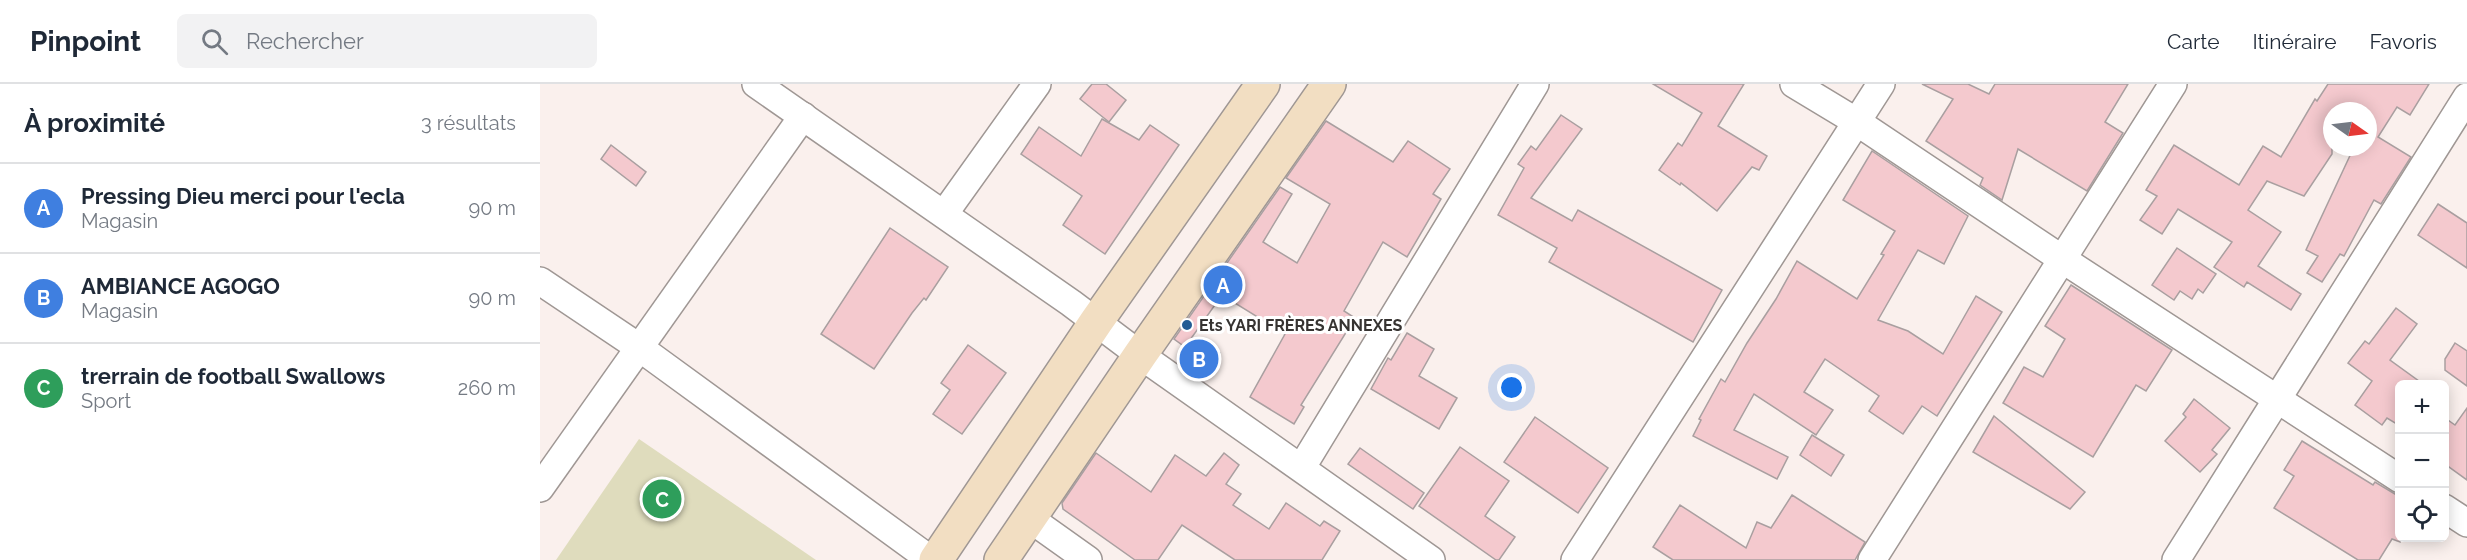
<!DOCTYPE html>
<html lang="fr">
<head>
<meta charset="utf-8">
<style>
	body { margin:0; font-family:Raleway,sans-serif; background:#f2f2f3; color:#1f2937 }
	.controls { position:absolute; right:18px; bottom:18px; display:grid; overflow:hidden; border-radius:9px; box-shadow:0 3px 15px #0003 }
	.controls button { width:54px; height:54px; display:grid; place-items:center; padding:0; border:0; border-bottom:2px solid #e0e1e3; background:#fff; color:#1f2937; font:30px sans-serif }
	.compass { position:absolute; left:1783px; top:18px; width:54px; height:54px; border-radius:50%; background:#fff; box-shadow:0 3px 15px #0003; rotate:104deg }
	.you { position:absolute; left:972px; top:304px; width:21px; height:21px; margin:-15px; border:4px solid #fff; border-radius:50%; background:#1a73e8; box-shadow:0 0 0 9px #1a73e833 }
	.badge { display:grid; place-items:center; width:39px; height:39px; border-radius:50%; background:#7c3aed; color:#fff; font-size:20px; font-weight:700 }
	.pin { position:absolute; translate:-50% -50%; border:3px solid #fff; box-shadow:0 2px 6px #0006 }
	.list { margin:0; padding:0; list-style:none }
	h2 { display:flex; justify-content:space-between; align-items:center; height:78px; margin:0; padding:0 24px; font-size:26px }
	h2 small { font-size:20px; font-weight:400; color:#747a83 }
	.list li { display:grid; grid-template-columns:39px 1fr auto; gap:18px; align-items:center; box-sizing:border-box; height:90px; padding:0 24px; border-top:2px solid #e0e1e3 }
	.list b { display:block; font-size:22px; white-space:nowrap }
	.list p { margin:0; font-size:20px; white-space:nowrap; color:#747a83 }
	.list em { font-size:20px; font-style:normal; color:#747a83 }
	.icon { flex:none; width:33px; height:33px; fill:none; stroke:currentColor; stroke-width:2; stroke-linecap:round; stroke-linejoin:round }
	.map { position:relative; flex:none; width:1927px; height:476px; overflow:hidden }
	header { display:flex; align-items:center; gap:36px; box-sizing:border-box; height:84px; padding:0 30px; background:#fff; border-bottom:2px solid #e0e1e3 }
	header strong { font-size:28px }
	nav { display:flex; gap:33px; margin-inline-start:auto; font-size:21px }
	.search { width:420px; height:54px; background:#f2f2f3; display:flex; align-items:center; gap:15px; box-sizing:border-box; padding:0 21px; border-radius:9px; color:#747a83; font-size:22px }
	main { display:flex }
	aside { flex:1; background:#fff }
	.map>svg:first-child { display:block }
	.green { fill:#dfdcbd }
	.building { fill:#f4c9ce; stroke:#a99fa0; stroke-width:1.5 }
	.lines { fill:none; stroke-linecap:round; stroke-linejoin:round }
	.minor-casing { stroke:#9f9794; stroke-width:30 }
	.secondary-casing { stroke:#9f9794; stroke-width:36 }
	.minor { stroke:#fff; stroke-width:27 }
	.secondary { stroke:#f2dec2; stroke-width:33 }
	.poi-dot { fill:#235c94; stroke:#fff; stroke-width:2 }
	.labels { text-anchor:middle; stroke-width:6; stroke-linejoin:round; paint-order:stroke }
	.poi-label { font-size:16px; font-weight:bold; fill:#363331; stroke:#fff; text-anchor:start }
</style>
</head>
<body>
<header>
<strong>Pinpoint</strong>
<div class="search"><svg class="icon" aria-label="search" viewBox="0 0 24 24"><circle cx="10" cy="10" r="6"/><path d="M15 15l6 6"/></svg>Rechercher</div>
<nav><a>Carte</a><a>Itinéraire</a><a>Favoris</a></nav>
</header>
<main>
<aside>
<h2>À proximité<small>3 résultats</small></h2>
<ul class="list">
<li><span class="badge" style="background:#3f7fe0">A</span><div><b>Pressing Dieu merci pour l'ecla</b><p>Magasin</p></div><em>90 m</em></li>
<li><span class="badge" style="background:#3f7fe0">B</span><div><b>AMBIANCE AGOGO</b><p>Magasin</p></div><em>90 m</em></li>
<li><span class="badge" style="background:#2e9e5b">C</span><div><b>trerrain de football Swallows</b><p>Sport</p></div><em>260 m</em></li>
</ul>
</aside>
<div class="map">
<svg width="1927" height="476" viewBox="0 0 1927 476">
	<rect width="100%" height="100%" fill="#faf0ed"/>
	<!-- green -->
	<path class="green" d="M99 355 276 476H16Z"/>
	<!-- building -->
	<g class="building">
		<path d="M552 0H566L586 16 569 38 540 15Z"/>
		<path d="M1113 0H1204L1178 42 1227 72 1219 86 1212 83 1177 127 1141 99 1140 101 1119 86 1138 59 1142 62 1162 29Z"/>
		<path d="M1382 0H1428L1449 10 1455 0H1588L1565 38 1583 49 1547 107 1478 65 1462 116 1440 101 1443 94 1386 57 1413 15Z"/>
		<path d="M1788 0H1889L1870 31 1857 23 1838 53 1871 73 1841 120 1834 116 1804 172 1800 170 1782 198 1767 189 1778 172 1766 166 1814 63H1828V27H1792V70L1764 112 1727 97 1708 126 1741 148 1718 182 1761 210 1751 226 1707 198 1704 203 1674 183 1692 158 1638 125 1622 150 1600 136 1617 112 1606 106 1634 61 1699 101 1723 62 1741 73 1775 15 1777 17Z"/>
		<path d="M1021 31 1042 45 991 114 1032 137 1038 126 1182 206 1153 258 1009 178 1017 164 958 131 984 84 978 80 991 62 996 66Z"/>
		<path d="M562 35 599 56 610 41 639 61 565 170 523 141 542 112 481 70 499 43 541 72Z"/>
		<path d="M786 37 853 78 868 57 910 85 893 110 901 115 867 173 843 158 804 227 815 234 761 321 764 323 754 340 710 313 745 250 682 211 645 263 634 255 740 103 752 110 723 158 757 179 790 120 746 94Z"/>
		<path d="M71 61 106 88 96 102 61 75Z"/>
		<path d="M1332 67 1428 132 1404 180 1378 166 1338 236 1368 247 1403 270 1436 212 1462 228 1397 332 1382 322 1363 350 1329 327 1339 312 1285 275 1264 308 1293 326 1276 351 1214 310 1194 346 1248 373 1237 395 1153 352 1161 336 1159 335 1181 295 1185 298 1207 259 1236 215 1257 177 1317 215 1344 171 1341 170 1355 147 1303 116Z"/>
		<path d="M1898 120 1927 139V184L1878 151Z"/>
		<path d="M350 144 408 183 386 216 384 214 372 229 334 285 281 250Z"/>
		<path d="M1637 164 1676 190 1663 209 1658 205 1652 215 1640 207 1634 216 1612 201Z"/>
		<path d="M1531 201 1632 266 1606 307 1596 301 1553 373 1463 319 1484 283 1503 293 1525 255 1505 242Z"/>
		<path d="M1856 224 1877 240 1850 276 1883 300H1860V342L1847 334 1842 341 1815 321 1832 297 1808 279 1825 257 1829 260Z"/>
		<path d="M867 249 894 265 879 292 917 314 899 345 831 305 848 274 851 276Z"/>
		<path d="M661 255 680 269 664 291 645 277Z"/>
		<path d="M1915 259 1927 267V302L1905 286V275Z"/>
		<path d="M428 261 466 289 422 350 393 330 410 306 401 299Z"/>
		<path d="M1654 315 1690 344 1672 366 1677 370 1660 388 1625 357 1646 333 1643 330Z"/>
		<path d="M1927 324V396L1905 380V334L1915 341Z"/>
		<path d="M1454 332 1545 408 1530 425 1433 368Z"/>
		<path d="M995 333 1068 384 1038 429 964 378Z"/>
		<path d="M1272 351 1304 371 1291 392 1260 371Z"/>
		<path d="M1762 357 1833 401 1835 398 1860 413V458L1852 455 1839 476H1818L1734 424 1754 392 1744 386Z"/>
		<path d="M920 363 969 397 945 432 975 453 959 476H956L879 422Z"/>
		<path d="M820 364 884 409 873 425 808 380Z"/>
		<path d="M556 369 611 408 635 371 666 392 684 369 699 381 686 400 701 410 693 421 729 445 746 419 780 442 784 437 800 447 782 476H695L642 441 618 476H595L523 425 522 419Z"/>
		<path d="M1252 411 1325 458 1315 476H1133L1113 463 1140 421 1206 464 1217 438 1231 444Z"/>
	</g>
	<g class="lines">
		<!-- minor casing -->
		<g class="minor-casing">
			<g id="minor">
				<path d="M216 0 531 219 600 271 891 476"/>
				<path d="M1254 0 1317 38 1522 175 1860 395"/>
				<path d="M404 130 497 0"/>
				<path d="M0 197 100 264 391 476"/>
				<path d="M762 383 995 0"/>
				<path d="M0 404 263 32"/>
				<path d="M1904 424 1927 439"/>
				<path d="M489 434 548 476"/>
				<path d="M1035 476 1341 0"/>
				<path d="M1332 476 1633 0"/>
				<path d="M1636 476 1927 13"/>
			</g>
		</g>
		<!-- secondary casing -->
		<g class="secondary-casing">
			<g id="secondary">
				<path d="M396 476 556 238 723 0"/>
				<path d="M461 476 600 271 789 0"/>
			</g>
		</g>
		<!-- minor -->
		<use href="#minor" class="minor"/>
		<!-- secondary -->
		<use href="#secondary" class="secondary"/>
	</g>
	<!-- markers -->
	<circle class="poi-dot" cx="647" cy="241" r="6"/>
	<g class="labels">
		<!-- poi labels -->
		<g class="poi-label">
			<text x="659" y="247">Ets YARI FRÈRES ANNEXES</text>
		</g>
	</g>
</svg>
<div class="controls">
<button>+</button>
<button>−</button>
<button><svg class="icon" aria-label="locate" viewBox="0 0 24 24"><circle cx="12" cy="12" r="6"/><path d="M12 2v4M12 18v4M2 12h4M18 12h4"/></svg></button>
</div>
<svg class="compass" viewBox="-18 -18 36 36"><path d="M0-13l5 13h-10z" fill="#e53935"/><path d="M0 13l5-13h-10z" fill="#747a83"/></svg>
<div class="you"></div>
<div class="pin badge" style="left:683px;top:201px;background:#3f7fe0">A</div>
<div class="pin badge" style="left:659px;top:275px;background:#3f7fe0">B</div>
<div class="pin badge" style="left:122px;top:415px;background:#2e9e5b">C</div>
</div>
</main>
</body>
</html>
